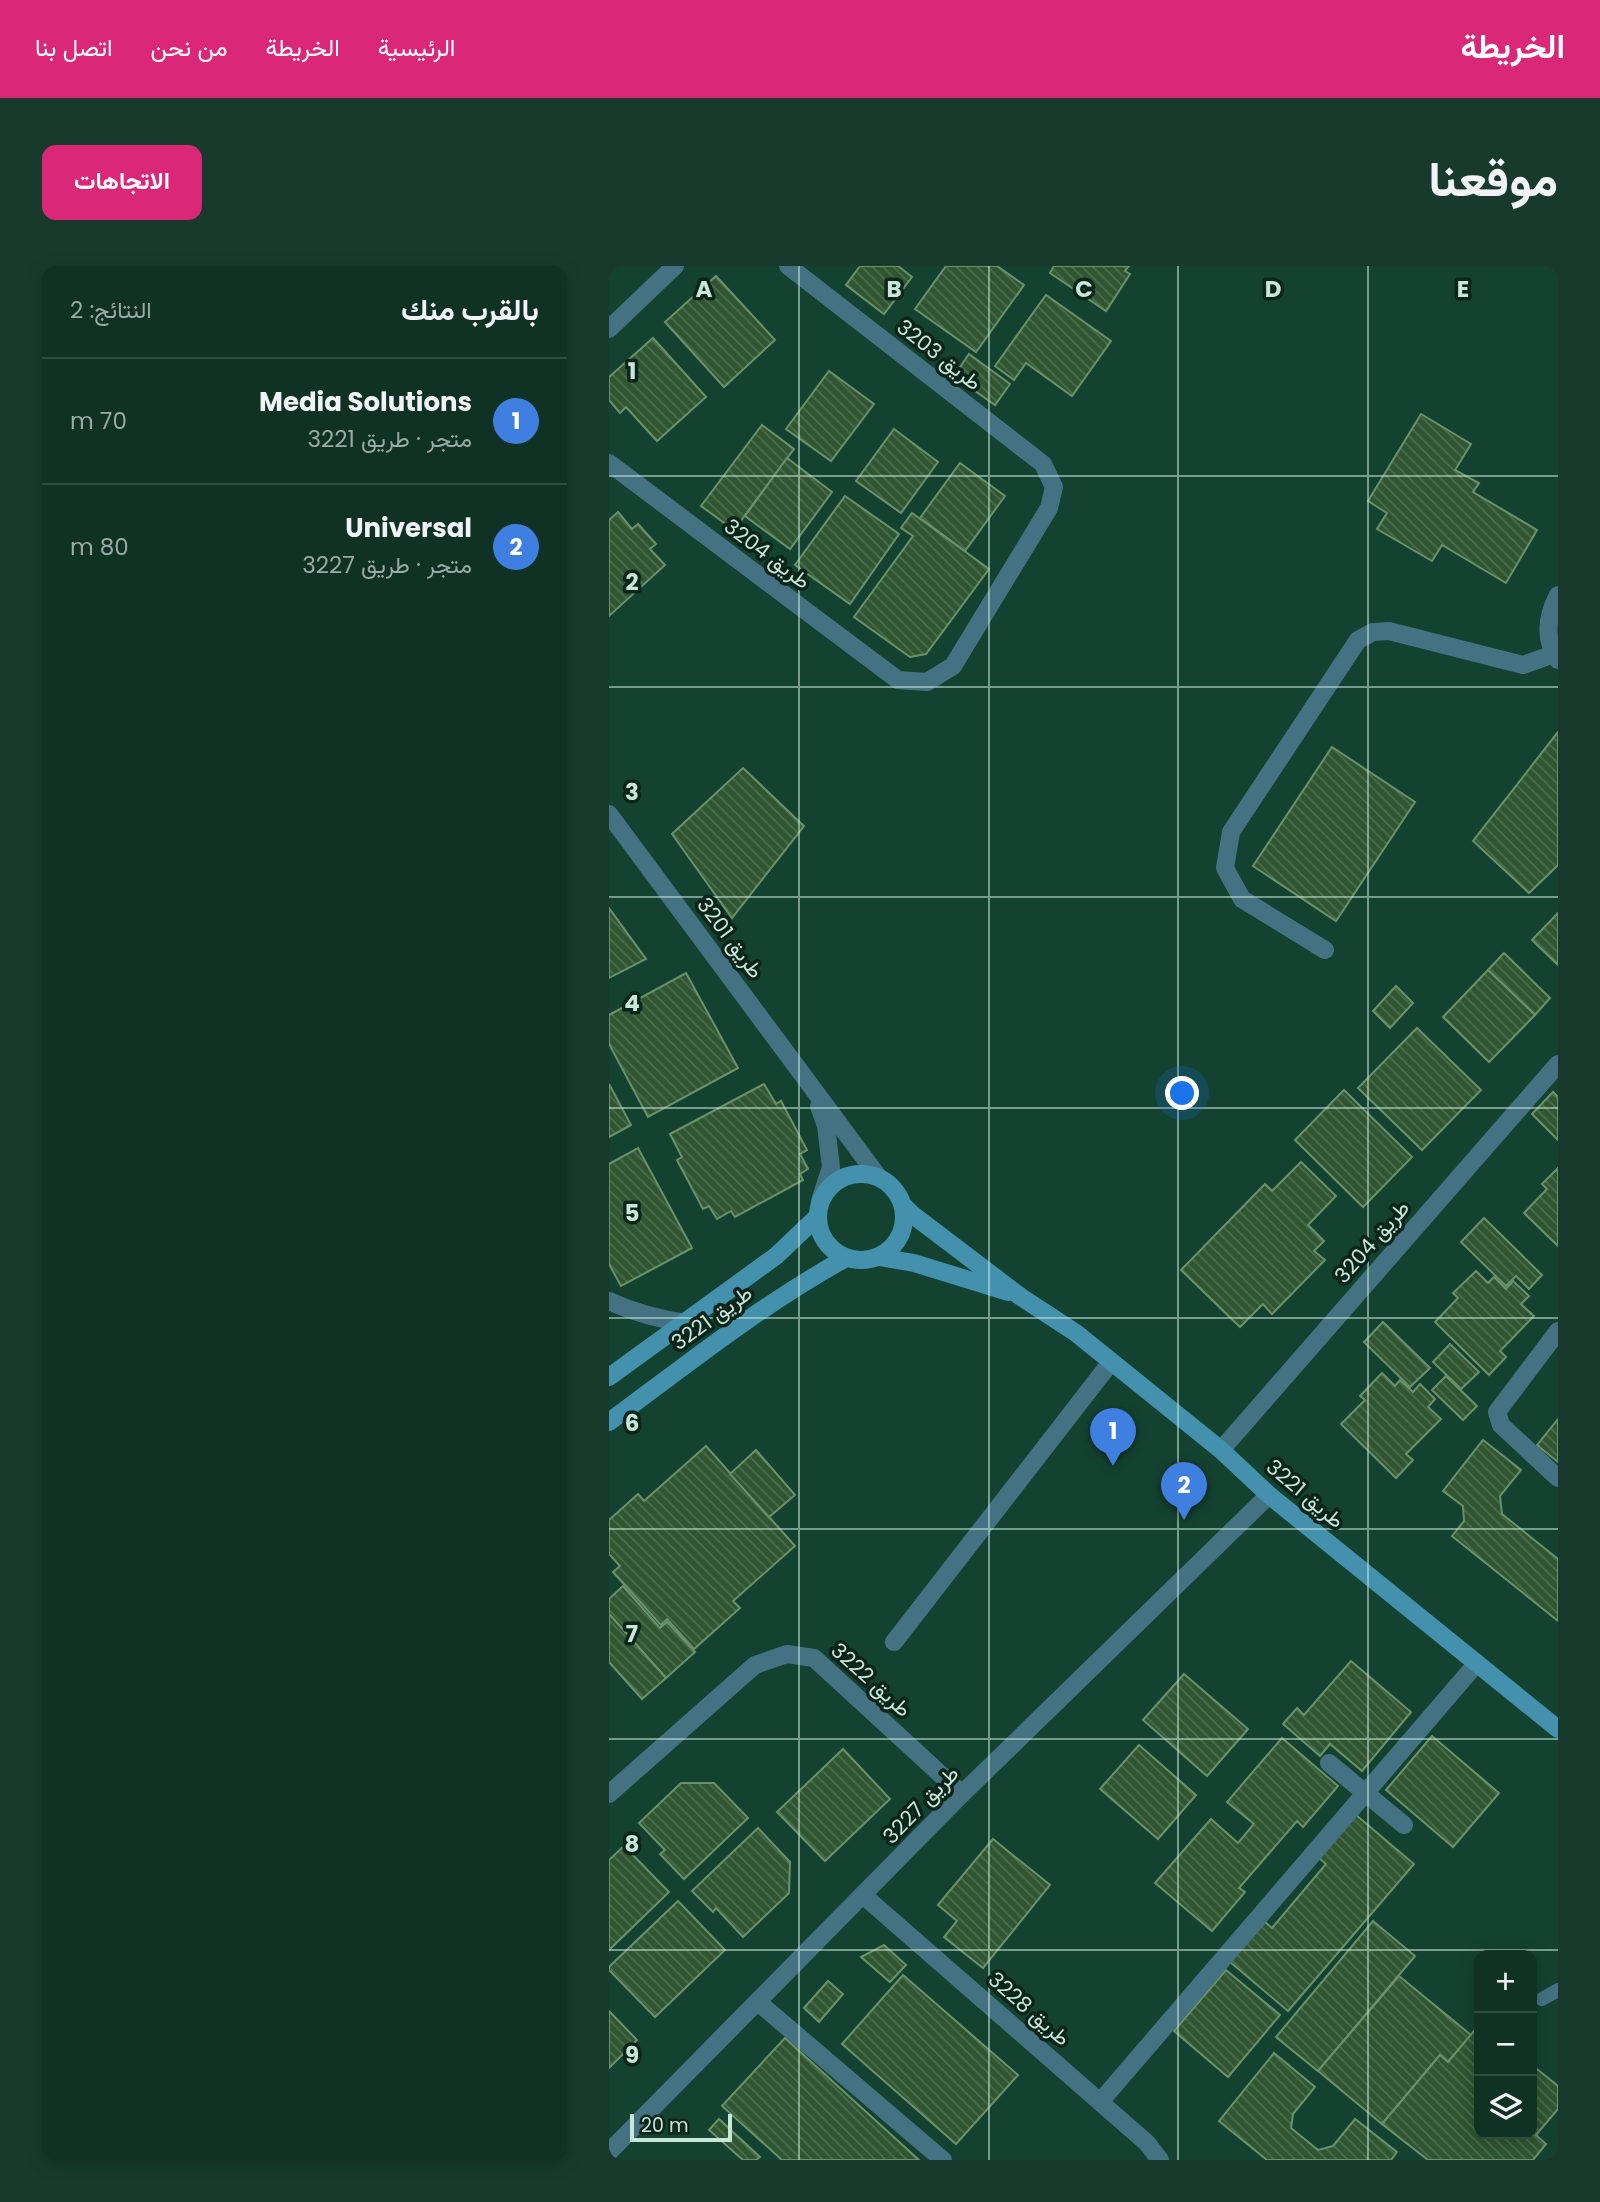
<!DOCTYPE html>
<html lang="ar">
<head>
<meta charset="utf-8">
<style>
	body { margin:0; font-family:Poppins,Vazirmatn,sans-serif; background:#183a2d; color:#f1f3f6; direction:rtl }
	.controls { position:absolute; right:21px; bottom:21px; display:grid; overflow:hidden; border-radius:14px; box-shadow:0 4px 18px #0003 }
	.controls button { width:63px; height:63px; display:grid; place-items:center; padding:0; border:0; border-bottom:2px solid #2f4d42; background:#0f3225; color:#f1f3f6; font:35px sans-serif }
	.scale { position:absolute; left:21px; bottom:18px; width:102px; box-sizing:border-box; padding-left:7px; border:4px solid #c9e7d9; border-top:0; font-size:19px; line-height:24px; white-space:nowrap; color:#c9e7d9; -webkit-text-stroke:5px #0c251b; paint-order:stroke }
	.you { position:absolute; left:574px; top:828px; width:24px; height:24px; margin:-18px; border:5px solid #fff; border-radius:50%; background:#1a73e8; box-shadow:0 0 0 10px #1a73e833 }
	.badge { display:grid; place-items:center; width:46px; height:46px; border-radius:50%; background:#db2777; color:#fff; font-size:23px; font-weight:700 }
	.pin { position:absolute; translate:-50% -58px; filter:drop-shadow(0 2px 4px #0008) }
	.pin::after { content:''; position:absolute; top:37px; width:24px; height:21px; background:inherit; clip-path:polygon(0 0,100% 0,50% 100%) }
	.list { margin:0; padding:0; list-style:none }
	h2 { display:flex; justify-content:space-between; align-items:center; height:91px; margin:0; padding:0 28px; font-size:30px }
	h2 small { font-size:23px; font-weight:400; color:#9baaa7 }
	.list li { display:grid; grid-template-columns:46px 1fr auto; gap:21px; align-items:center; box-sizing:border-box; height:126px; padding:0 28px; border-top:2px solid #2f4d42 }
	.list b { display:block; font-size:26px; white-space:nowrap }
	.list p { margin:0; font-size:23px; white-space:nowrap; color:#9baaa7 }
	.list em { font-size:23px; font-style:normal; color:#9baaa7 }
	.icon { flex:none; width:38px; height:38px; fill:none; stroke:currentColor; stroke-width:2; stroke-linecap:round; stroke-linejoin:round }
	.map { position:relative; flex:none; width:949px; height:1894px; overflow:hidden; direction:ltr; border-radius:14px }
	header { display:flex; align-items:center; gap:42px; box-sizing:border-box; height:98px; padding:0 35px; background:#db2777; color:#fff }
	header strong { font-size:33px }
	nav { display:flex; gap:38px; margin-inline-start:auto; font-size:24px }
	.intro { display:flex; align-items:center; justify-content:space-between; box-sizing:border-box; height:168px; padding:0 42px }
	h1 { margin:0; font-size:49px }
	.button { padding:18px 32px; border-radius:14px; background:#db2777; color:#fff; font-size:24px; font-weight:700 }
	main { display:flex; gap:42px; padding:0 42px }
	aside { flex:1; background:#0f3225; border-radius:14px; box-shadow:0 4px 18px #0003 }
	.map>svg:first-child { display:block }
	.building { fill:url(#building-back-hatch); stroke:#6a926a; stroke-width:2 }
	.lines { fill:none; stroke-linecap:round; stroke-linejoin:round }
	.lane { stroke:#447283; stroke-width:14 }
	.street { stroke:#447283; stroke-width:18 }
	.secondary { stroke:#4491ad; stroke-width:18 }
	.grid { fill:none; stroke:#c9e7d9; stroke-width:2; stroke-opacity:0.55 }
	.labels { text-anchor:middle; stroke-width:7; stroke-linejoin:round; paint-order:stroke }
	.street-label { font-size:21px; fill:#c9e7d9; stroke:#0c251b }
	.grid-label { font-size:23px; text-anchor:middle; font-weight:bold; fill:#c9e7d9; stroke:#0c251b; stroke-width:7; stroke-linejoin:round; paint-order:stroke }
</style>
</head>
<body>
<header>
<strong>الخريطة</strong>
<nav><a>الرئيسية</a><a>الخريطة</a><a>من نحن</a><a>اتصل بنا</a></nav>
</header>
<div class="intro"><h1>موقعنا</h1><a class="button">الاتجاهات</a></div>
<main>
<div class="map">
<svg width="949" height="1894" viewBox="0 0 949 1894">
	<defs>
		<pattern id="building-back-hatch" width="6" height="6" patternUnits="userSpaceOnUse" patternTransform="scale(1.75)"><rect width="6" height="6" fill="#2f5531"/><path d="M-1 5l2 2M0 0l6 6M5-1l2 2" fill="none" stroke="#4c6d4e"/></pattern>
	</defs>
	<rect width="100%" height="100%" fill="#144231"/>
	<!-- building -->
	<g class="building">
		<path d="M251 0H289L303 11 275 48 237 19Z"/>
		<path d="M337 0H388L415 19 367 86 306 43Z"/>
		<path d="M445 0H520L516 5 521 8 497 45 441 7Z"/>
		<path d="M107 10 166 74 115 121 56 56Z"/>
		<path d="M437 29 502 75 463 130 417 97 405 114 386 100Z"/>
		<path d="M44 72 97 131 48 175 17 141 11 147 0 134V111Z"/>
		<path d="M360 88 401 118 386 139 345 110Z"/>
		<path d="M220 105 265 138 222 195 177 163Z"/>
		<path d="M812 148 862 178 846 204 870 217 864 226 928 264 897 317 833 279 823 295 768 263 778 247 759 235Z"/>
		<path d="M153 159 185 183 125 264 92 240Z"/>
		<path d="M285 163 329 196 292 247 247 215Z"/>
		<path d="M178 192 223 226 181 283 136 250Z"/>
		<path d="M351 197 396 230 356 285 311 252Z"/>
		<path d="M236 230 290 268 241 338 186 299Z"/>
		<path d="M9 246 23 263 29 258 47 278 41 283 56 299 0 350V254Z"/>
		<path d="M303 247 380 303 317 388 301 391 245 351 304 270 292 262Z"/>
		<path d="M949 466V599L920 627 864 575Z"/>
		<path d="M723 481 806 536 727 655 644 600Z"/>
		<path d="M134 502 195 560 123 652 63 568Z"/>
		<path d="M0 642 37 693 0 712Z"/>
		<path d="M949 647V699L923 674Z"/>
		<path d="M895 687 941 732 926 749 879 704Z"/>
		<path d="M879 704 926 749 880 796 834 751Z"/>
		<path d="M77 707 129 802 39 851 0 778V749Z"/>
		<path d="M787 720 804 737 781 762 764 745Z"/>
		<path d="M808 762 872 824 813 884 749 822Z"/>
		<path d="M0 818 22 859 0 871Z"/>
		<path d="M155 818 167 838 172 835 198 884 191 888 199 903 191 908 194 914 126 951 122 945 108 953 100 940 94 943 68 894 73 891 61 868Z"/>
		<path d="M735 824 803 891 754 941 686 874Z"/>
		<path d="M944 826 949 831V874L923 848Z"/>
		<path d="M29 882 83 982 12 1020 0 998V898Z"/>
		<path d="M692 896 727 930 699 959 715 975 705 985 716 994 663 1048 654 1038 631 1061 572 1004 656 918 663 925Z"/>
		<path d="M949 902V980L915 947 938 923 933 918Z"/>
		<path d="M875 952 933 1009 920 1023 907 1010 897 1020 852 976Z"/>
		<path d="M867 1005 879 1017 885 1011 897 1023 904 1015 920 1030 912 1038 925 1050 891 1085 897 1091 880 1109 826 1056 849 1032 844 1027Z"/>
		<path d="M774 1056 821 1102 801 1121 755 1076Z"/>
		<path d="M841 1078 870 1106 852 1123 824 1096Z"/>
		<path d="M773 1107 786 1120 791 1114 804 1126 811 1118 826 1133 819 1141 832 1153 797 1188 804 1194 787 1212 732 1158 756 1134 751 1130Z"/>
		<path d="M837 1110 868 1140 854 1154 823 1124Z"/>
		<path d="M949 1153V1196L928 1179Z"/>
		<path d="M874 1174 912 1204 891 1230 893 1248 949 1293V1355L843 1270 855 1255 854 1240 834 1225Z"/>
		<path d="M97 1180 186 1280 124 1335 131 1342 85 1383 58 1353 52 1359 4 1306 11 1300 0 1288V1254L29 1228 35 1235Z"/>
		<path d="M147 1184 186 1229 160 1251 121 1208Z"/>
		<path d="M14 1320 51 1362 58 1356 86 1386 57 1412 0 1348V1333Z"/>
		<path d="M0 1348 57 1412 33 1433 0 1396Z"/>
		<path d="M742 1395 802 1446 753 1505 721 1478 711 1490 674 1458 688 1442 695 1449Z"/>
		<path d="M575 1408 639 1463 598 1510 534 1454Z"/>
		<path d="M823 1470 890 1527 844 1581 777 1524Z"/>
		<path d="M673 1472 729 1520 694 1561 688 1555 630 1622 636 1626 603 1665 546 1617 602 1553 629 1577 645 1558 618 1536Z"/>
		<path d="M530 1479 587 1529 549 1573 491 1523Z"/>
		<path d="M234 1483 281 1533 216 1595 168 1546Z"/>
		<path d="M72 1517H105L139 1552 75 1613 51 1588 56 1584 30 1557Z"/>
		<path d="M747 1549 805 1598 679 1745 621 1696 656 1656 663 1662 717 1598 710 1592Z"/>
		<path d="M149 1562 181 1596 180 1627 134 1671 107 1642 104 1646 83 1625Z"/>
		<path d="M384 1573 441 1619 374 1702 335 1671 348 1655 329 1639Z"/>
		<path d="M15 1580 60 1626 0 1684V1594Z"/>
		<path d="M69 1635 116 1684 46 1751 0 1704V1701Z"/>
		<path d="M764 1655 806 1690 709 1805 667 1771Z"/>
		<path d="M275 1679 297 1699 281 1716 252 1691Z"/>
		<path d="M617 1704 671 1749 619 1811 565 1765Z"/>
		<path d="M294 1709 409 1809 347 1878 233 1778Z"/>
		<path d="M790 1710 862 1769 839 1796 831 1789 773 1858 709 1805Z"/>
		<path d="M219 1715 234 1728 210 1756 195 1742Z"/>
		<path d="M0 1745 28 1774 0 1802Z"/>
		<path d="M870 1759V1868H923V1799L949 1820V1843L927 1869 937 1878 924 1894H819L773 1858 831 1789 839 1796Z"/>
		<path d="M176 1772 310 1894H173L113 1840Z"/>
		<path d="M665 1787 706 1821 684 1848 682 1862 709 1884 724 1880 746 1853 788 1886 782 1894H658L610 1855Z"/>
		<path d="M110 1853 151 1891 147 1894H134L100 1864Z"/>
	</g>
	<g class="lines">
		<!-- lane -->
		<path class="lane" d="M933 1733 949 1724"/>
		<!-- street -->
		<g class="street">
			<path d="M0 63 66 0"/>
			<path d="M0 197 289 414 318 416 344 400 440 242 445 221 434 198 179 0"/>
			<path d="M949 329C938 350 935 373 949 394"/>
			<path d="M0 548 268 909"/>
			<path d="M716 684 633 633 616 602 622 566 749 374 764 366 780 365 914 399 945 388"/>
			<path d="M210 840 217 860 222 901 211 935"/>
			<path d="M0 1035C26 1047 48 1053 77 1057"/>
			<path d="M949 1065 888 1146 892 1159 949 1212"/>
			<path d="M612 1184 949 798"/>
			<path d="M285 1376 502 1096"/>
			<path d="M720 1497 795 1559"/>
			<path d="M0 1528 146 1399 178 1388 205 1392 353 1528"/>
			<path d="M255 1630 538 1877 551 1894"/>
			<path d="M149 1736 334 1894"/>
			<path d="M491 1836 868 1397"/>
			<path d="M0 1886 353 1528 660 1229"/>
		</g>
		<!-- secondary -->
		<g class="secondary">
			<circle cx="252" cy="951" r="43"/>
			<path d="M295 940 304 949 412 1031 467 1067 612 1184 660 1229 949 1463"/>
			<path d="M270 991 305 997 399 1026"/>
			<path d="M0 1111 167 990 208 951"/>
			<path d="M0 1156C77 1099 152 1039 237 992"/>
		</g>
	</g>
	<!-- grid -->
	<path class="grid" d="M190 0V1894M380 0V1894M569 0V1894M759 0V1894M0 210H949M0 421H949M0 631H949M0 842H949M0 1052H949M0 1263H949M0 1473H949M0 1684H949"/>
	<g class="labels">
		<!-- street labels -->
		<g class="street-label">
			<text transform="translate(330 89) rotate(38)" y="7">طريق 3203</text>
			<text transform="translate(158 288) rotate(37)" y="7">طريق 3204</text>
			<text transform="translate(121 672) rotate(53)" y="7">طريق 3201</text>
			<text transform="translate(763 976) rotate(-49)" y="7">طريق 3204</text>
			<text transform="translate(103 1052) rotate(-36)" y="7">طريق 3221</text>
			<text transform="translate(696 1228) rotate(40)" y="7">طريق 3221</text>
			<text transform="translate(262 1414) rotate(42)" y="7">طريق 3222</text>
			<text transform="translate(312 1539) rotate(-46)" y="7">طريق 3227</text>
			<text transform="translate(420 1743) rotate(41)" y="7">طريق 3228</text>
		</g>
	</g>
	<g class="grid-label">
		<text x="95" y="31">A</text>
		<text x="285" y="31">B</text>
		<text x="475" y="31">C</text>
		<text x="664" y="31">D</text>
		<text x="854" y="31">E</text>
		<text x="23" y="113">1</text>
		<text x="23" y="324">2</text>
		<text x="23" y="534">3</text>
		<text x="23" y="745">4</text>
		<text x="23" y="955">5</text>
		<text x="23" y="1165">6</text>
		<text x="23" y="1376">7</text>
		<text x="23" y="1586">8</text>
		<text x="23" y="1797">9</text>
	</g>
</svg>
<div class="controls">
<button>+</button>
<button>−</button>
<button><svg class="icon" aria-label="layers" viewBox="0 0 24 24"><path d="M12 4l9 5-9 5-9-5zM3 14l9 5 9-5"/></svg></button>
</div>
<div class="scale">20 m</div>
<div class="you"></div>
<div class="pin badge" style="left:504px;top:1200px;background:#3f7fe0">1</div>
<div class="pin badge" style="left:575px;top:1254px;background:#3f7fe0">2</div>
</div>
<aside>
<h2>بالقرب منك<small>النتائج: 2</small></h2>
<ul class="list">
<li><span class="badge" style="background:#3f7fe0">1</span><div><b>Media Solutions</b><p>متجر · طريق 3221</p></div><em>70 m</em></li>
<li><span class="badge" style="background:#3f7fe0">2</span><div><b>Universal</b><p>متجر · طريق 3227</p></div><em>80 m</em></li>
</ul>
</aside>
</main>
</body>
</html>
